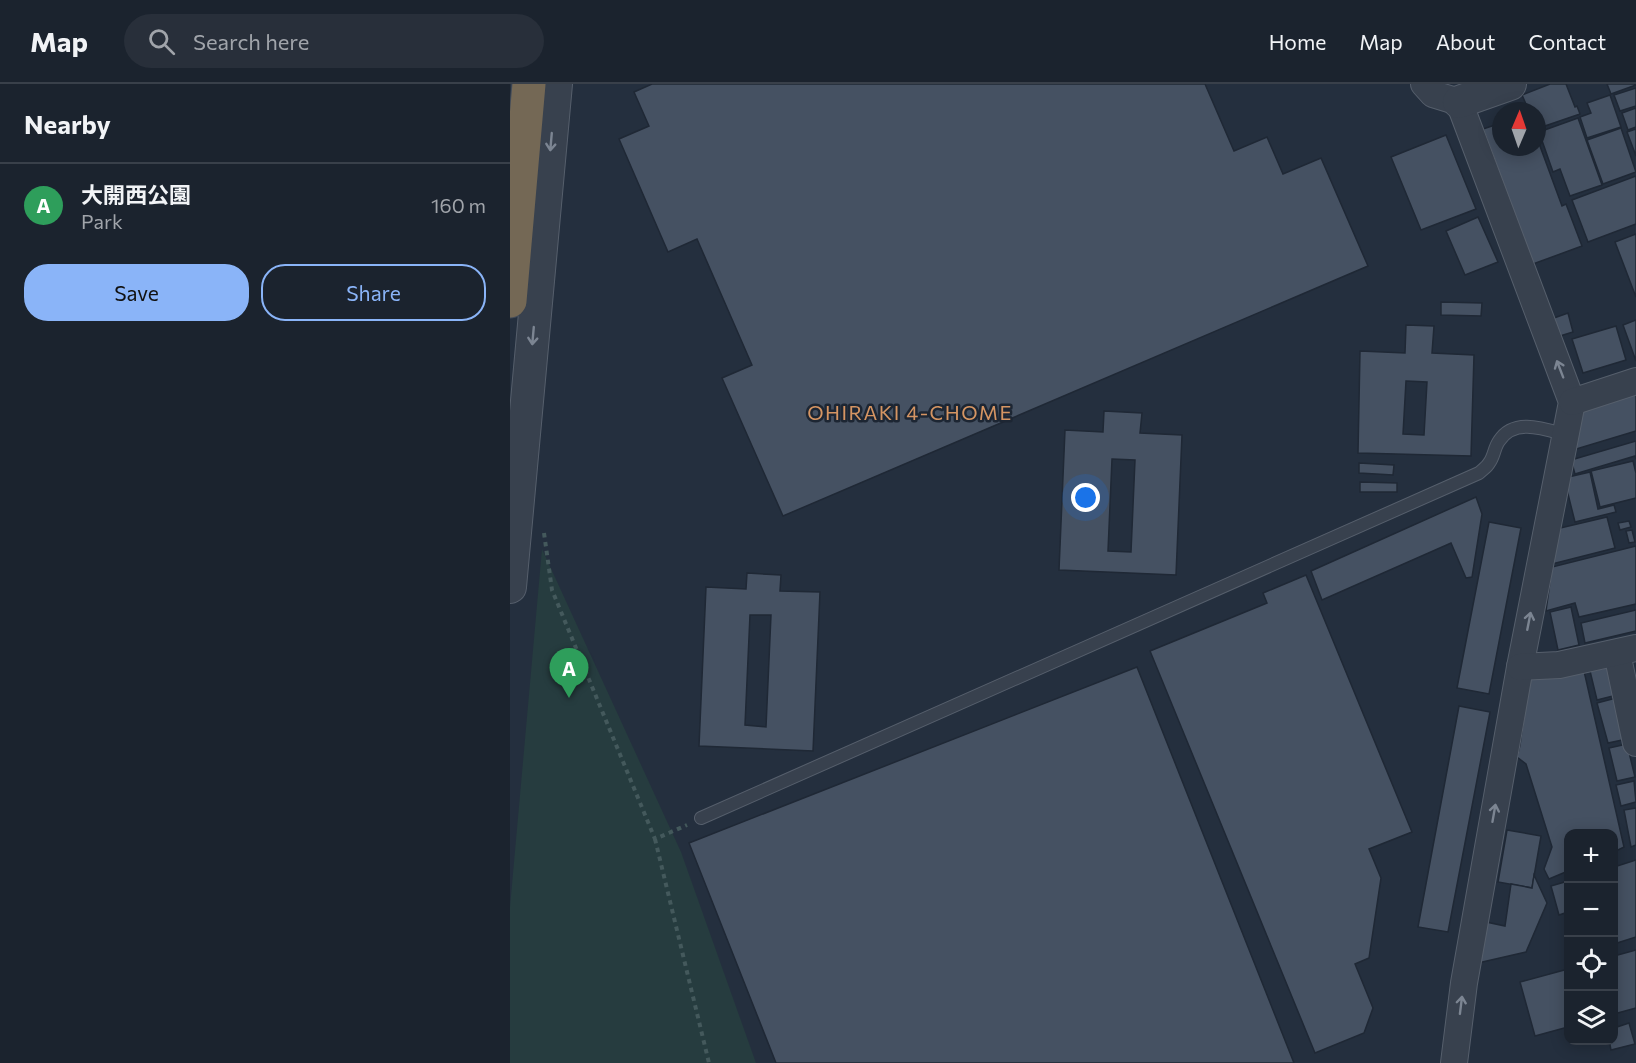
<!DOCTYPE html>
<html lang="en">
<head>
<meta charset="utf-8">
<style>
	body { margin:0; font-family:Commissioner,"Noto Sans JP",sans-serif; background:#282f3a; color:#f1f3f6 }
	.controls { position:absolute; right:18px; bottom:18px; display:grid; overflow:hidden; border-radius:12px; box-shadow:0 3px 15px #0003 }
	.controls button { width:54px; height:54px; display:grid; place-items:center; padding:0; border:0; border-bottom:2px solid #39404a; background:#1b232e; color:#f1f3f6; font:30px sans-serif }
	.compass { position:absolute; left:982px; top:18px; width:54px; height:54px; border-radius:50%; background:#1b232e; box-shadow:0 3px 15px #0003; rotate:2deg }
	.you { position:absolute; left:576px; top:414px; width:21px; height:21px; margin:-15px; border:4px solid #fff; border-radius:50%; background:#1a73e8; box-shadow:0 0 0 9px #1a73e833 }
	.badge { display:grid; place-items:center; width:39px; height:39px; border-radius:50%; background:#8ab4f8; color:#fff; font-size:20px; font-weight:700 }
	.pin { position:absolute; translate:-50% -50px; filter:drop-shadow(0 2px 3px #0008) }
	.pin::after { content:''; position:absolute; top:32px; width:21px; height:18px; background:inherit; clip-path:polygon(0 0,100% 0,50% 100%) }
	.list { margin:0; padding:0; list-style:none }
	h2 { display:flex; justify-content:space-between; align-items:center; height:78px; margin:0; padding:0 24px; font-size:26px }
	h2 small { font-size:20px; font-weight:400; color:#a0a4aa }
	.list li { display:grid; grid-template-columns:39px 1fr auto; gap:18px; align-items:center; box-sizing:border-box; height:84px; padding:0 24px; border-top:2px solid #39404a }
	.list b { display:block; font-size:22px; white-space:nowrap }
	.list p { margin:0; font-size:20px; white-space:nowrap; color:#a0a4aa }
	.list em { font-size:20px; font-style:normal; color:#a0a4aa }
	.actions { display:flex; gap:12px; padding:18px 24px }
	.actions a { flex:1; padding:14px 0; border:2px solid #8ab4f8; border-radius:24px; text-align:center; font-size:21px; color:#8ab4f8 }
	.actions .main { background:#8ab4f8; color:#111 }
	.icon { flex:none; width:33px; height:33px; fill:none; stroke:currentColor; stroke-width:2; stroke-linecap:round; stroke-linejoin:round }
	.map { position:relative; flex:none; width:1126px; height:979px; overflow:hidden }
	header { display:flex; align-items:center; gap:36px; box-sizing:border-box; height:84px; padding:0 30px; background:#1b232e; border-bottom:2px solid #39404a }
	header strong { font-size:28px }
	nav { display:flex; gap:33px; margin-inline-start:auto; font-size:21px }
	.search { width:420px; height:54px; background:#282f3a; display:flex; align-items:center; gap:15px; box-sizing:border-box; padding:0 21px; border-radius:33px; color:#a0a4aa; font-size:22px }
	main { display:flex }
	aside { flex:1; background:#1b232e }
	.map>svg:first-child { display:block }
	.green { fill:#263c3f }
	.building { fill:#455162; stroke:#1f2835; stroke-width:1.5; fill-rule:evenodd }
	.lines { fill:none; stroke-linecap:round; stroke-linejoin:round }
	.service-casing { stroke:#565f6c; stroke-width:14 }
	.minor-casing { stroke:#565f6c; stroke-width:28 }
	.tertiary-casing { stroke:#565f6c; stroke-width:34 }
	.motorway-casing { stroke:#434c59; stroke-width:35 }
	.path { stroke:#44595c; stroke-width:4; stroke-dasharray:4.5 4.5; stroke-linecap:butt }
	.service { stroke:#38414e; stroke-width:12 }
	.minor { stroke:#38414e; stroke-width:26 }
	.tertiary { stroke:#38414e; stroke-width:32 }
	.motorway { stroke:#746855; stroke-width:33 }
	.oneway { stroke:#7c8592 }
	.labels { text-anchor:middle; stroke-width:5; stroke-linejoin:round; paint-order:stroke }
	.neighbourhood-label { font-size:20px; letter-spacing:1.5px; fill:#d59563; stroke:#1d2633 }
</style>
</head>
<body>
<header>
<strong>Map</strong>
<div class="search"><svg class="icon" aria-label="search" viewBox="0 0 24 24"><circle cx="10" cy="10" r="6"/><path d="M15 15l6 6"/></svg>Search here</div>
<nav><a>Home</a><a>Map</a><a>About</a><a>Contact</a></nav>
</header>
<main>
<aside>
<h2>Nearby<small></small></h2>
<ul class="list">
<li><span class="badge" style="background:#2e9e5b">A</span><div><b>大開西公園</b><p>Park</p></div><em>160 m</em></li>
</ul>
<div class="actions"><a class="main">Save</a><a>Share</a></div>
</aside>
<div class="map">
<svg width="1126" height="979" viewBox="0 0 1126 979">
	<rect width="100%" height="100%" fill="#242f3e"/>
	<!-- green -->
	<path class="green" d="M32 465 171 768 246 979H0V823Z"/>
	<!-- building -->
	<g class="building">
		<path d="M142 0H695L724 67 757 53 773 90 811 74 858 182 273 432 212 294 242 281 187 155 158 168 109 55 139 42 124 8Z"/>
		<path d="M1040 0H1056L1065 23 1067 22 1070 30 1029 44 1027 40V27H1019L1012 11Z"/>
		<path d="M1097 0H1126V1L1101 10Z"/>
		<path d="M1126 4V22L1110 27 1104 11Z"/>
		<path d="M1100 11 1111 43 1077 54 1070 33 1081 29 1077 19Z"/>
		<path d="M1126 24V43L1118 46 1112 29Z"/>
		<path d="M1068 34 1092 101 1060 112 1050 85 1043 88 1029 48Z"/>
		<path d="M991 39V63H1027V54L1052 122 1056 120 1072 162 1023 180 973 45Z"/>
		<path d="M1111 44 1126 88 1093 100 1077 56Z"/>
		<path d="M1126 45V72L1117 48Z"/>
		<path d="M936 51 966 125 911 146 881 73Z"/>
		<path d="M1126 92V140L1078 158 1062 116Z"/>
		<path d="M968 133 988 178 955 191 936 147Z"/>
		<path d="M1126 150V213L1105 158Z"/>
		<path d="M931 218 972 219 971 232 931 231Z"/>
		<path d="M1058 229 1063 248 1050 252 1044 234Z"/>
		<path d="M1126 236V277L1113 241Z"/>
		<path d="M896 241 924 242 922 269 964 271 961 372 848 369 850 267 895 269ZM896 297 917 298 914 351 893 350Z"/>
		<path d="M1106 242 1116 276 1073 289 1062 255Z"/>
		<path d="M1126 310V347L1063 366 1071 328Z"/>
		<path d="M594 327 632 329 630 349 672 351 666 491 549 486 555 346 593 348ZM602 375 625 376 621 468 598 467Z"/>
		<path d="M1126 357V375L1125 372 1065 390 1061 376Z"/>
		<path d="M1123 377 1126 389V414L1090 423 1081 387Z"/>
		<path d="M849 379 884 381 883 391 849 389Z"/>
		<path d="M1080 388 1088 425 1104 421 1106 428 1065 438 1054 394Z"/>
		<path d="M850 398 887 399V408H850Z"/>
		<path d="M966 413 972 430 962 493 956 494 941 459 812 516 801 487Z"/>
		<path d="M1097 433 1105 464 1042 480 1046 445Z"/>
		<path d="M1119 437 1121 443 1110 446 1108 439Z"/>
		<path d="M979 438 1011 444 979 610 947 604Z"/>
		<path d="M1122 446 1125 458 1119 459 1116 447Z"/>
		<path d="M1126 462V520L1069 533 1065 519 1036 527 1042 483Z"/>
		<path d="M237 489 271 491 270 507 310 508 303 667 189 662 196 503 236 505ZM240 531H261L256 643 235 641Z"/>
		<path d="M796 491 902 748 859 765 871 794 859 874 845 880 863 924 854 949 805 969 640 567 757 519 753 509Z"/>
		<path d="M1061 523 1069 561 1048 566 1040 528Z"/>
		<path d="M1126 526V547L1075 559 1071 539Z"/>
		<path d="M627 583 784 979H266L179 759Z"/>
		<path d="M1100 583 1107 611 1087 616 1080 587Z"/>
		<path d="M1074 587 1114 763 1104 768V750H1058V787L1039 795 1034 785 1042 763 1016 680 1007 673 1010 661 1019 594Z"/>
		<path d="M1106 614 1117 655 1098 659 1087 619Z"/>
		<path d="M949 622 980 628 938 848 908 843Z"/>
		<path d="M1117 660 1125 693 1107 697 1099 664Z"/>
		<path d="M1124 697 1126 718 1111 722 1106 701Z"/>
		<path d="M1126 724V761L1121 763 1114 726Z"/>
		<path d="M997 746 1031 752 1022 804 988 798Z"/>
		<path d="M1126 776V853L1104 860V783Z"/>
		<path d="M1024 791 1037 819 1016 868 968 879 976 838 995 842 1001 800 1022 804Z"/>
		<path d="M1058 797V828L1049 831 1041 802Z"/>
		<path d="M1126 866V924L1104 930V872Z"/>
		<path d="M1058 885V943L1025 952 1010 898Z"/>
		<path d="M1119 939 1125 960 1101 966 1099 956H1104V944Z"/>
	</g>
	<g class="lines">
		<!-- service casing -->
		<g class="service-casing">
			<path id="service" d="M191 734 969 389C972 386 977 383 979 379 984 373 984 364 989 357 1004 333 1035 345 1056 351"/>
		</g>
		<!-- minor casing -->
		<g class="minor-casing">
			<g id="minor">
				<path d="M914 0 923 10 949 18 1062 318 1010 583 954 899 944 979"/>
				<path d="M1062 318 1126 297"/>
				<path d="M1107 569 1126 659"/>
				<path d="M1010 583 1049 581 1126 564"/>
			</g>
		</g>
		<!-- tertiary casing -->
		<g class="tertiary-casing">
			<g id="tertiary">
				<path d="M949 18 1000 0"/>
				<path d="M0 503 46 0"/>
			</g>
		</g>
		<!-- motorway casing -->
		<g class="motorway-casing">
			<path id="motorway" d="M0 217 19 0"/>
		</g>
		<!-- path -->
		<g class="path">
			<path d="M34 449 42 506 145 755 177 741"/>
			<path d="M145 755 199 979"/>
		</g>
		<!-- service -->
		<use href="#service" class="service"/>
		<!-- minor -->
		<use href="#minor" class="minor"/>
		<!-- tertiary -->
		<use href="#tertiary" class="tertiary"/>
		<!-- motorway -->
		<use href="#motorway" class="motorway"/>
	</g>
	<!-- one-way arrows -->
	<defs><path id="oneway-shaft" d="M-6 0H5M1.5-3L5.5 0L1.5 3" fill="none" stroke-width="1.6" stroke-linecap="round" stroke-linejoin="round" transform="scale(1.5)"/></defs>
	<g class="oneway">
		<use href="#oneway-shaft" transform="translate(41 58) rotate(95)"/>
		<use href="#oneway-shaft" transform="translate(23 252) rotate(95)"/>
		<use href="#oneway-shaft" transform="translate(1050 285) rotate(-111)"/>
		<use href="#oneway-shaft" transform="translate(1019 537) rotate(-79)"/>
		<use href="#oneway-shaft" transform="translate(984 729) rotate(-80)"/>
		<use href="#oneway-shaft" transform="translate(951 921) rotate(-83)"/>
	</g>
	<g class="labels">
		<!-- neighbourhood labels -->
		<g class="neighbourhood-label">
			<text x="400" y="336">OHIRAKI 4-CHOME</text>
		</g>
	</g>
</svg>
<div class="controls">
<button>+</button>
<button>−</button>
<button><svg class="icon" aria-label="locate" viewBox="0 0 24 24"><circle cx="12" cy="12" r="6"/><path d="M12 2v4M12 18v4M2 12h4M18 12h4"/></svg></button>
<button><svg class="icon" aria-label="layers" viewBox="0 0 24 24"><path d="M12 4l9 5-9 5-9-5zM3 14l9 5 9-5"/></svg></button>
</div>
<svg class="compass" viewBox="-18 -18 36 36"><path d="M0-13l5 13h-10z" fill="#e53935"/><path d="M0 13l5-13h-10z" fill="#a0a4aa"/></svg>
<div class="you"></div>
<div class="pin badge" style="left:59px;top:614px;background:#2e9e5b">A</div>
</div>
</main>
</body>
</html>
